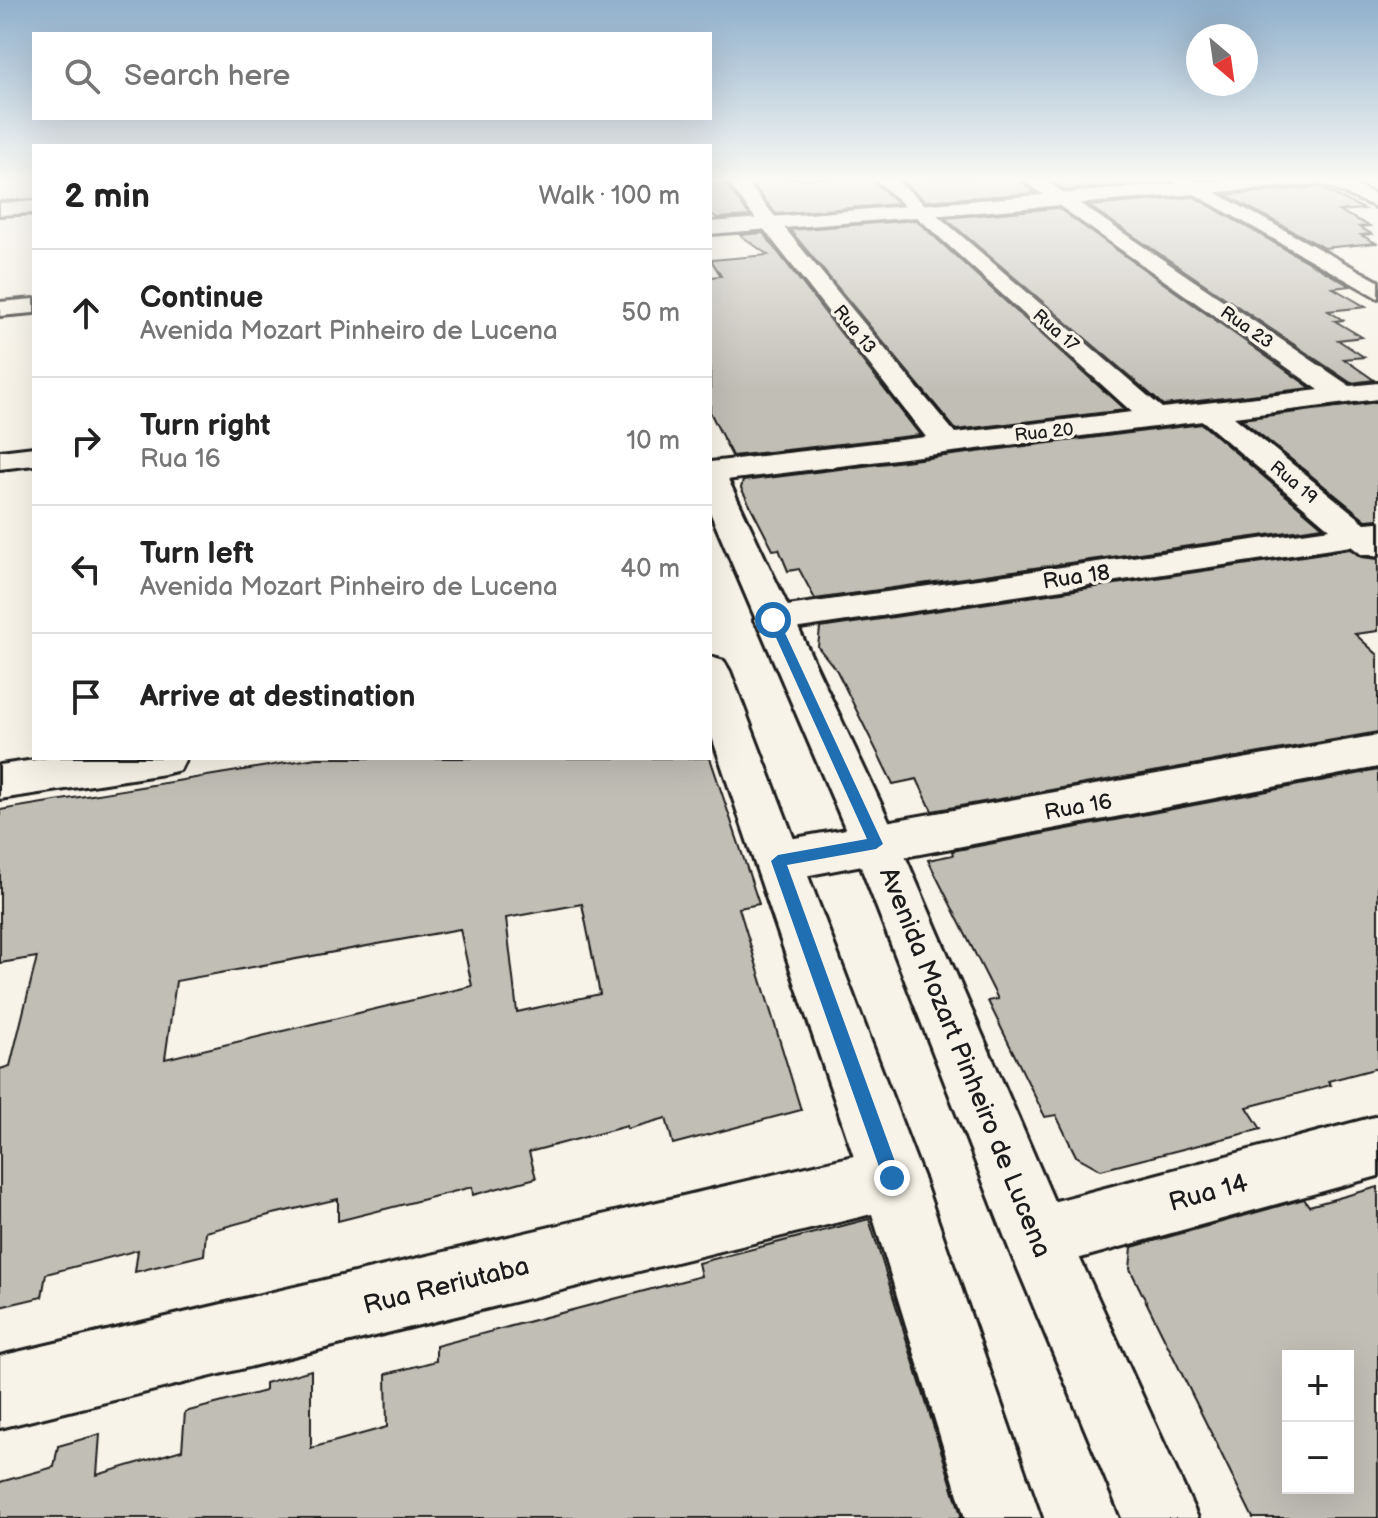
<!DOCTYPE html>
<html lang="en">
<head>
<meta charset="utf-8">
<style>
	body { margin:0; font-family:"Balsamiq Sans",sans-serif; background:#f6f6f6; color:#222 }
	.controls { position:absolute; right:24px; bottom:24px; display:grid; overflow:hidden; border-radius:0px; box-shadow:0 8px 32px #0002 }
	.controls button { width:72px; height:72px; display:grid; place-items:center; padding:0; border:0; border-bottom:2px solid #e0e0e0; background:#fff; color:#222; font:40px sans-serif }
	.compass { position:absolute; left:1186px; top:24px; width:72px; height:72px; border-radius:50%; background:#fff; box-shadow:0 8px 32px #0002; rotate:151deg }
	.stop { position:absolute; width:24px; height:24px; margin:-18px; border:6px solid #1f6fb2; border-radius:50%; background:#fff }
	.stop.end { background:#1f6fb2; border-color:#fff; box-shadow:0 2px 8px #0008 }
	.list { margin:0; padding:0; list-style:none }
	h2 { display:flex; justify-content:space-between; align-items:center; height:104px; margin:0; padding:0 32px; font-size:34px }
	h2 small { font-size:26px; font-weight:400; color:#767676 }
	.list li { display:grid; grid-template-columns:52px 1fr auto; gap:24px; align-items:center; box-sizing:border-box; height:128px; padding:0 32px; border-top:2px solid #e0e0e0 }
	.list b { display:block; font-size:30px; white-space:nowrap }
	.list p { margin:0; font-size:26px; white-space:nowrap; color:#767676 }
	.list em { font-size:26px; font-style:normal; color:#767676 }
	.icon { flex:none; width:44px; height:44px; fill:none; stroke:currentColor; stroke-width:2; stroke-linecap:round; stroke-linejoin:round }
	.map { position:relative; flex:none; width:1378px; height:1518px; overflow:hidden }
	.search { position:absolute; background:#fff; box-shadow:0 8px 32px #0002; left:32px; top:32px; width:680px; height:88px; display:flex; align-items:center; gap:20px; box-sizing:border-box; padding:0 28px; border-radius:0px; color:#767676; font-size:30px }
	.panel { position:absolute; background:#fff; box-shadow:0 8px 32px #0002; left:32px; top:144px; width:680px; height:616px; border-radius:0px }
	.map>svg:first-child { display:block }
	.building { fill:#c0beb5; stroke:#1c1c1c; stroke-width:2; fill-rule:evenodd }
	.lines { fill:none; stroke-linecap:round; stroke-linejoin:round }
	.minor-casing { stroke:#1c1c1c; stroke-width:6 }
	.tertiary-casing { stroke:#1c1c1c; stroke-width:6 }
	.secondary-casing { stroke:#1c1c1c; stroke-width:6 }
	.minor { fill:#f7f3e8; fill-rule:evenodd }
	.tertiary { fill:#f7f3e8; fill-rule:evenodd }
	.secondary { fill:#f7f3e8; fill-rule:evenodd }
	.route { fill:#1f6fb2 }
	.labels { text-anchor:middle; stroke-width:7; stroke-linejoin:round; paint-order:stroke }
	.far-street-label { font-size:18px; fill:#1c1c1c; stroke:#f7f3e8 }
	.street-label { font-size:22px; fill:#1c1c1c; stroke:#f7f3e8 }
	.near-street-label { font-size:26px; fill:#1c1c1c; stroke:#f7f3e8 }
</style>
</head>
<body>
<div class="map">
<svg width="1378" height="1518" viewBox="0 0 1378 1518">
	<rect width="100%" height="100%" fill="#f7f3e8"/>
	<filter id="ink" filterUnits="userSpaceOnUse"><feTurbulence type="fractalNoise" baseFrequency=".0125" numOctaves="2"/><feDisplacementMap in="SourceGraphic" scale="16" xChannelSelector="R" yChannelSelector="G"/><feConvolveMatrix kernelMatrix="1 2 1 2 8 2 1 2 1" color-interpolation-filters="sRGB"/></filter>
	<g filter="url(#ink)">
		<!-- building -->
		<g class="building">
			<path d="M710 178H721L750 216 717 218 710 213Z"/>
			<path d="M747 178H871L898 204 776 214Z"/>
			<path d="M898 178H1017L1035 193 926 201Z"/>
			<path d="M1047 178H1163L1167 182 1065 190Z"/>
			<path d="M1318 187 1364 209 1339 211 1370 226 1359 227 1372 234 1361 235 1376 243 1324 248 1326 249 1226 195Z"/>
			<path d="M1194 197 1350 286 1333 288 1366 307 1328 311 1343 320 1335 321 1362 337 1338 340 1364 357 1344 359 1374 380 1351 383 1089 206Z"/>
			<path d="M1058 208 1311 388 1163 405 945 218Z"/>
			<path d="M916 220 1125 410 956 430 790 230Z"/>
			<path d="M763 233 920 435 732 456 710 412V277L721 276 711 260 768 255 740 235Z"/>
			<path d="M1378 402V519L1366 520 1241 419Z"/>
			<path d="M1202 424 1323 527 815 599 799 569 788 571 779 549 773 550 741 488 743 481Z"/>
			<path d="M1350 549 1361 557 1378 559V631L1355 634 1378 655V732L932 811 917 779 893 784 837 671 818 647 820 628Z"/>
			<path d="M316 758H710L759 904 739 908 801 1110 673 1144 666 1118 627 1129V1126L529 1152 536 1178 473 1195 472 1187 338 1221V1199L269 1215 206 1232 204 1255 135 1272 138 1250 46 1274 42 1297 0 1307V1069L10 1066 37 957 0 963V810ZM582 904 600 994 517 1012 506 918ZM460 929 472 986 165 1059 176 981Z"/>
			<path d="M1378 770V1068L1328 1081 1331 1085 1247 1107 1261 1129 1101 1170 1076 1156 1056 1115 1045 1117 988 1001 998 999 928 860 953 855 952 851Z"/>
			<path d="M1378 1187V1518H1253L1130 1269 1132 1247 1304 1199 1309 1206ZM1288 1356H1348V1488H1288Z"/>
			<path d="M869 1219 962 1518H0V1482L54 1467 58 1446 100 1434 97 1475 182 1450 185 1412 265 1391V1383L311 1370V1448L387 1427 386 1374 436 1361V1346L701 1276 698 1263Z"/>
		</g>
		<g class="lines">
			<!-- minor casing -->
			<g class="minor-casing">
				<g id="minor">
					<path d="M724 178H743L955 433 1132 412 874 178H894L1162 408 1319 390 1020 178H1042L1350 386 1378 383V399L1234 417 1365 523 1378 522V556L1361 554 1351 546 773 632 760 629 754 620 760 611 773 608 1330 529 1203 421 710 482V462L926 437Z"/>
					<path d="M1166 178H1189L1378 281V298Z"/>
					<path d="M1314 178H1339L1378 195V208L1317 182Z"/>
					<path d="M34 201V213L0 215V203Z"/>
					<path d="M34 299V313L0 316V302Z"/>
					<path d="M1378 735V767L778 881 761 875 754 861 761 847 778 841Z"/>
					<path d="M49 758H186L180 770 164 774 0 799V765Z"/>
					<path d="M1378 1116V1176L1037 1270 1014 1261 1005 1238 1014 1215 1037 1206Z"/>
					<path d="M892 1147 914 1156 923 1178 914 1200 892 1209 0 1428V1356Z"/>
				</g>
			</g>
			<!-- tertiary casing -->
			<g class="tertiary-casing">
				<g id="tertiary">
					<path d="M1251 178H1327L1317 184 710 234V222Z"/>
					<path d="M34 447V465L0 469V451Z"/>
				</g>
			</g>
			<!-- secondary casing -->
			<g class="secondary-casing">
				<g id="secondary">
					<path d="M710 465 721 468 726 475 900 844 1060 1215 1198 1518H1122L1005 1238 852 844 710 512Z"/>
					<path d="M710 657 724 661 730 671 923 1178 1041 1518H965L861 1178 710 731Z"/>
				</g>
			</g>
			<!-- minor -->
			<use href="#minor" class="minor"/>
			<!-- tertiary -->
			<use href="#tertiary" class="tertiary"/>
			<!-- secondary -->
			<use href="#secondary" class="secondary"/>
		</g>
	</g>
	<!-- sky -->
	<linearGradient id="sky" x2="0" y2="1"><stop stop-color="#90b0cc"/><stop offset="0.46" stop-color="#fbfaf5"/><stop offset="1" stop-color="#fbfaf5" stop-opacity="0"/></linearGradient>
	<rect width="1378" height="390" fill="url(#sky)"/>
	<!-- route -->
	<path class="route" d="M769 618 779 620 883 844 876 849 787 865 901 1178 898 1184 892 1187 886 1184 883 1178 771 861 778 855 867 839 768 620Z"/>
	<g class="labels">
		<!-- far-street labels -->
		<g class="far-street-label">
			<text transform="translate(1247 327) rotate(35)" y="6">Rua 23</text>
			<text transform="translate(855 329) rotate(51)" y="6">Rua 13</text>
			<text transform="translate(1056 330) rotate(41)" y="6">Rua 17</text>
			<text transform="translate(1044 432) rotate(-6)" y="6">Rua 20</text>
			<text transform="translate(1294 482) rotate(40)" y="6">Rua 19</text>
		</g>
		<!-- street labels -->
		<g class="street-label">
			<text transform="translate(1076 576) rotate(-8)" y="8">Rua 18</text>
			<text transform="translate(1078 806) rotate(-10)" y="8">Rua 16</text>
		</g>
		<!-- near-street labels -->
		<g class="near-street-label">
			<text transform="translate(966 1062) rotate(68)" y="9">Avenida Mozart Pinheiro de Lucena</text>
			<text transform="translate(1208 1192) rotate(-15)" y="9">Rua 14</text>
			<text transform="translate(446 1285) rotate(-14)" y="9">Rua Reriutaba</text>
		</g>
	</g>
</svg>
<div class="controls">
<button>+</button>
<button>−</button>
</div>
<svg class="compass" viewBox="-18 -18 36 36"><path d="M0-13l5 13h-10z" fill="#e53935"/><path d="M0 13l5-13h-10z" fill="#767676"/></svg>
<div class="stop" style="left:773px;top:620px"></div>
<div class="stop end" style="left:892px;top:1178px"></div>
<div class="search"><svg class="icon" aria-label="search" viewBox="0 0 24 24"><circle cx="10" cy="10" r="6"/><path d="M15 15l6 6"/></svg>Search here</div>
<section class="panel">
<h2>2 min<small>Walk · 100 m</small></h2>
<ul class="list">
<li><svg class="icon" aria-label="ahead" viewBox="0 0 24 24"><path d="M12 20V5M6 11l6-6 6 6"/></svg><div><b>Continue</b><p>Avenida Mozart Pinheiro de Lucena</p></div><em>50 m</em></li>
<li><svg class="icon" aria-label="right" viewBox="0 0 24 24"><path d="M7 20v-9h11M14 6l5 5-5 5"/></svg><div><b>Turn right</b><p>Rua 16</p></div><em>10 m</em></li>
<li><svg class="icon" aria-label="left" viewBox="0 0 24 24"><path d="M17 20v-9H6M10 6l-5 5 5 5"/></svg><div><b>Turn left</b><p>Avenida Mozart Pinheiro de Lucena</p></div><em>40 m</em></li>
<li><svg class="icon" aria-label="arrive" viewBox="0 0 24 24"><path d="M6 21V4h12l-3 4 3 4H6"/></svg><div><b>Arrive at destination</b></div></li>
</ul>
</section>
</div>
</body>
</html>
